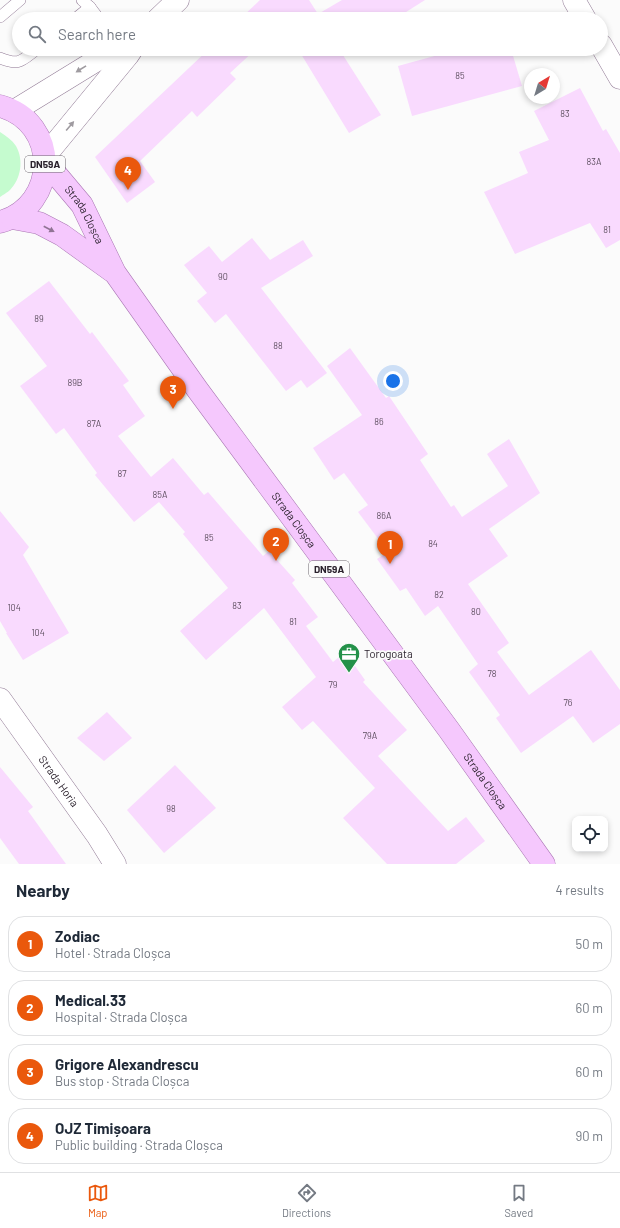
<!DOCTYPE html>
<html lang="en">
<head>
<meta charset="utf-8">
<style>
	body { margin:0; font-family:Barlow,sans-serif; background:#f2f2f3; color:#1f2937 }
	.controls { position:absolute; right:12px; bottom:12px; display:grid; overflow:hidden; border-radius:8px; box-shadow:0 2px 6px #0003 }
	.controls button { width:36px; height:36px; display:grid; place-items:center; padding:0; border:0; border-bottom:1px solid #e0e1e3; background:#fff; color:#1f2937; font:20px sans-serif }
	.compass { position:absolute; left:524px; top:68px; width:36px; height:36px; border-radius:50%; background:#fff; box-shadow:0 2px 6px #0003; rotate:38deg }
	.you { position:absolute; left:393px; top:381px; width:14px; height:14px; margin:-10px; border:3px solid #fff; border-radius:50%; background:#1a73e8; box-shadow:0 0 0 6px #1a73e833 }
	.badge { display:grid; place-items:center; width:26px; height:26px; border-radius:50%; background:#ea580c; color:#fff; font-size:13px; font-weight:700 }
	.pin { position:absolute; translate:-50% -33px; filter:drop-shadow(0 1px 2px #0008) }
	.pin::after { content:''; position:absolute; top:21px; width:14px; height:12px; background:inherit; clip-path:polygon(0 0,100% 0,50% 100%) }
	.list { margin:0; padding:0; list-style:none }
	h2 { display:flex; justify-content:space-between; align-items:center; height:52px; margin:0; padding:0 16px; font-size:17px }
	h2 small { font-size:13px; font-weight:400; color:#747a83 }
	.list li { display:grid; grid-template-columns:26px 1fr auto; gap:12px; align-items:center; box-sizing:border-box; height:56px; margin:0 8px 8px; padding:0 8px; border:1px solid #e0e1e3; border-radius:16px }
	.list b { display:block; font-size:15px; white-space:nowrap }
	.list p { margin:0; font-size:13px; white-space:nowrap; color:#747a83 }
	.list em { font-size:13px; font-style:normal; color:#747a83 }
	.icon { flex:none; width:22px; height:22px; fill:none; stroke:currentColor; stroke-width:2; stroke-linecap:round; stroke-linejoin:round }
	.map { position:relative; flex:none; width:620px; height:864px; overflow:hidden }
	.search { position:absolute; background:#fff; box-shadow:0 2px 6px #0003; left:12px; right:12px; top:12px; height:44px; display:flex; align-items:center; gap:10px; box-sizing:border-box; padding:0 14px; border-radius:22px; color:#747a83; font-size:15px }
	.sheet { height:308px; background:#fff }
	nav { display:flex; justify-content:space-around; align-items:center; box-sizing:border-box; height:56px; border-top:1px solid #e0e1e3; background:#fff; font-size:11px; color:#747a83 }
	nav a { display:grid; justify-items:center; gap:2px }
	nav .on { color:#ea580c }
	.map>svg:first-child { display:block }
	.green { fill:#c5fbcf }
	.building { fill:#f9dafe }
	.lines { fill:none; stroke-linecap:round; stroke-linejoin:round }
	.lane-casing { stroke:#927b96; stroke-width:12 }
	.street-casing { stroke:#927b96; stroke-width:23 }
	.secondary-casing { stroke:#927b96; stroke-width:23 }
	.primary-casing { stroke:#a976b3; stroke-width:23 }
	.lane { stroke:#fff; stroke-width:11 }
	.street { stroke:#fff; stroke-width:22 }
	.secondary { stroke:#fff; stroke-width:22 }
	.primary { stroke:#f5c8fd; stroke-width:22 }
	.oneway { fill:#9f9ba0 }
	.oneway2 { fill:#907494 }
	.labels { text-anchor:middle; stroke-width:3.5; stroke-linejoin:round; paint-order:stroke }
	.number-label { font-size:9px; fill:#5e4f60 }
	.shield { fill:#fbfbfb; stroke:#69626a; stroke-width:1 }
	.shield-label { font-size:10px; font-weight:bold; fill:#2a212c }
	.street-label { font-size:11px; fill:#2a212c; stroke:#fbfbfb }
	.poi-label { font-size:11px; fill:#2a212c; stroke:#fbfbfb; text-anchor:start }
</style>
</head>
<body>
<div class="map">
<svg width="620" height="864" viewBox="0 0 620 864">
	<rect width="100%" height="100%" fill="#fbfbfb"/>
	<!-- green -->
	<path class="green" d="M0 132C6 136 12 140 16 146 24 160 21 179 10 190 8 192 3 195 0 197Z"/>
	<!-- building -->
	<g class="building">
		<path d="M260 0H309L318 14 342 0H425L395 19H240Z"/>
		<path d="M209 49H256L230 73 236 79 197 117 192 111 140 161 155 182 127 203 95 157Z"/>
		<path d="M298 49H346L341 52 381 115 349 133Z"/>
		<path d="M460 49H511L522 86 412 116 398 66Z"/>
		<path d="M580 88 603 131 606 129 620 153V240L606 248 590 223 515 254 484 192 528 173 519 152 549 140 534 111Z"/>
		<path d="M252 238 270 260 303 240 313 256 261 288 327 373 307 388 301 380 286 391 226 314 215 323 197 301 207 293 184 265 209 246 222 262Z"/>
		<path d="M49 281 90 334 92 332 129 381 123 385 145 416 118 436 151 477 173 458 204 495 208 492 263 556 269 551 295 580 292 583 318 617 306 626 333 662 345 652 365 680 363 682 407 730 378 756 448 831 466 817 485 841 456 864H387L343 818 375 788 313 721 302 730 282 707 316 677 264 608 206 660 180 631 228 588 183 534 185 532 159 502 134 522 95 475 97 473 64 428 56 434 20 386 47 366 6 313Z"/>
		<path d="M350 348 386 398 389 396 428 454 420 460 451 507 454 505 462 517 508 486 487 454 509 439 540 493 489 529 508 556 468 584 509 643 497 652 529 695 591 650 620 690V724L593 743 573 716 521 753 496 718 500 715 469 672 478 664 438 606 425 616 406 588 400 591 377 559 388 552 358 512 368 505 344 473 334 480 313 448 362 415 327 366Z"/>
		<path d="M0 511 29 547 23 555 69 633 23 660 6 633H7L0 621Z"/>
		<path d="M107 712 132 738 104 761 77 738Z"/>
		<path d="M175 765 216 808 164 853 127 810Z"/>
		<path d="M0 767 33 807 28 811 66 864H19L0 838Z"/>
	</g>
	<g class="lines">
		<!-- lane casing -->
		<g class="lane-casing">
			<g id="lane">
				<path d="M82 0 90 7 99 19"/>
				<path d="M0 17 20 0"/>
				<path d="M75 19 90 7"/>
				<path d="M0 58C20 66 21 61 37 49"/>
			</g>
		</g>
		<!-- street casing -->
		<g class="street-casing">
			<g id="street">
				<path d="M574 0 585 19"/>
				<path d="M601 45 620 78"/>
				<path id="s1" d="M0 699 97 835 115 864"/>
			</g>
		</g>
		<!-- secondary casing -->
		<g class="secondary-casing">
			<g id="secondary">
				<path d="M158 19 178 0"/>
				<path d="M14 111 115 49"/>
				<path d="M45 156 128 55 132 49"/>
			</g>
		</g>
		<!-- primary casing -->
		<g class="primary-casing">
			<g id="primary">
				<path d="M0 106C60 122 59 206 0 222"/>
				<path id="s2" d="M45 161 82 205 115 273 197 389 449 730 544 864"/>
				<path d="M12 218 39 223 62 235 112 271"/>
			</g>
		</g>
		<!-- lane -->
		<use href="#lane" class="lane"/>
		<!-- street -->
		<use href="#street" class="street"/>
		<!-- secondary -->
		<use href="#secondary" class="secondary"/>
		<!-- primary -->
		<use href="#primary" class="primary"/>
	</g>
	<!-- one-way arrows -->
	<defs><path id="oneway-solid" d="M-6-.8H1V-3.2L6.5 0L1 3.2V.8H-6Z"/></defs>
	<g class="oneway">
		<use href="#oneway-solid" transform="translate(81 69) rotate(148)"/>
		<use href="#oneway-solid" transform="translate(70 126) rotate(-50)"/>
	</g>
	<use class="oneway2" href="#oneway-solid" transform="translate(49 229) rotate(28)"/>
	<!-- icons -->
	<defs>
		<g id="office-pin" transform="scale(1.15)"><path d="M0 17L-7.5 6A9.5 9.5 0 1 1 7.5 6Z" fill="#239149" stroke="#fbfbfb"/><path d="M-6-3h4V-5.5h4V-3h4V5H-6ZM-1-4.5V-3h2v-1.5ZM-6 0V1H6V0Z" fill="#fff"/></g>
	</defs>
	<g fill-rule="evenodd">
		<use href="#office-pin" x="349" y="654"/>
	</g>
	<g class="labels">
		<!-- number labels -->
		<g class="number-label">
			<text x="460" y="79">85</text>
			<text x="565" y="117">83</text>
			<text x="594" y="165">83A</text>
			<text x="607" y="233">81</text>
			<text x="223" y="280">90</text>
			<text x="39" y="322">89</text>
			<text x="278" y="349">88</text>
			<text x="75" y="386">89B</text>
			<text x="379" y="425">86</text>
			<text x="94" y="427">87A</text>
			<text x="122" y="477">87</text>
			<text x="160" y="498">85A</text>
			<text x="384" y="519">86A</text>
			<text x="209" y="541">85</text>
			<text x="433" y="547">84</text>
			<text x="439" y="598">82</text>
			<text x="237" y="609">83</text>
			<text x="14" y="611">104</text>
			<text x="476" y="615">80</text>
			<text x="293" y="625">81</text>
			<text x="38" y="636">104</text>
			<text x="492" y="677">78</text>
			<text x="333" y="688">79</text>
			<text x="568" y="706">76</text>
			<text x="370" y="739">79A</text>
			<text x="171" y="812">98</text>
		</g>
		<!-- shield labels -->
		<g class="shield">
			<rect x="25" y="156" width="40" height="16" rx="3"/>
			<rect x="309" y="561" width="40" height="16" rx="3"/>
		</g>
		<g class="shield-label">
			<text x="45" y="168">DN59A</text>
			<text x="329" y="573">DN59A</text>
		</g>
		<!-- street labels -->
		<g class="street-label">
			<text dy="4" stroke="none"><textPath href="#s2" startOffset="67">Strada Cloșca</textPath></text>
			<text dy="4" stroke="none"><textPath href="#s2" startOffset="438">Strada Cloșca</textPath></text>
			<text dy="4" stroke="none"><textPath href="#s1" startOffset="101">Strada Horia</textPath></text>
			<text dy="4" stroke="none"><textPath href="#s2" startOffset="762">Strada Cloșca</textPath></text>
		</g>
		<!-- poi labels -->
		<g class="poi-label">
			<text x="364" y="658">Torogoata</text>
		</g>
	</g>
</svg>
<div class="controls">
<button><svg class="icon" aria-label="locate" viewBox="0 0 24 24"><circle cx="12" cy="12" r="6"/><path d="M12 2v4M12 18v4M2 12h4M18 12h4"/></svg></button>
</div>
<svg class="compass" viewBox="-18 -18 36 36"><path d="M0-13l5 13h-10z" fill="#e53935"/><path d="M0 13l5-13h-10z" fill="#747a83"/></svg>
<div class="you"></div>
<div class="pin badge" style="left:390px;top:564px">1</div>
<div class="pin badge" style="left:276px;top:561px">2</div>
<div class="pin badge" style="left:173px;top:409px">3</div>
<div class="pin badge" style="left:128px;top:190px">4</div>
<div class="search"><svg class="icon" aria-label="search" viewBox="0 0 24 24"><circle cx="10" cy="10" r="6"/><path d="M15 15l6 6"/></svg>Search here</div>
</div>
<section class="sheet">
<h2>Nearby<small>4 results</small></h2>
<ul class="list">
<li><span class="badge">1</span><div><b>Zodiac</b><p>Hotel · Strada Cloșca</p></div><em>50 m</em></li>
<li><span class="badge">2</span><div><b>Medical.33</b><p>Hospital · Strada Cloșca</p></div><em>60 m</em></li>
<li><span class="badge">3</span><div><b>Grigore Alexandrescu</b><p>Bus stop · Strada Cloșca</p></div><em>60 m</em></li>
<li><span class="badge">4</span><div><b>OJZ Timișoara</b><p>Public building · Strada Cloșca</p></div><em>90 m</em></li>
</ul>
</section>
<nav>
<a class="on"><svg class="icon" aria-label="map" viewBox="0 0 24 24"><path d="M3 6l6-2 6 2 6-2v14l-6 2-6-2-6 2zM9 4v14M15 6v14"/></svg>Map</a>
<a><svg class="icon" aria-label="directions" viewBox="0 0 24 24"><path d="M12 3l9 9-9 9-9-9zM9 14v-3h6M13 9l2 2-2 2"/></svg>Directions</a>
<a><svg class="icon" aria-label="saved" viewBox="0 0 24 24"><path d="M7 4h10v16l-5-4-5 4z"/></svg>Saved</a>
</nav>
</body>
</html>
